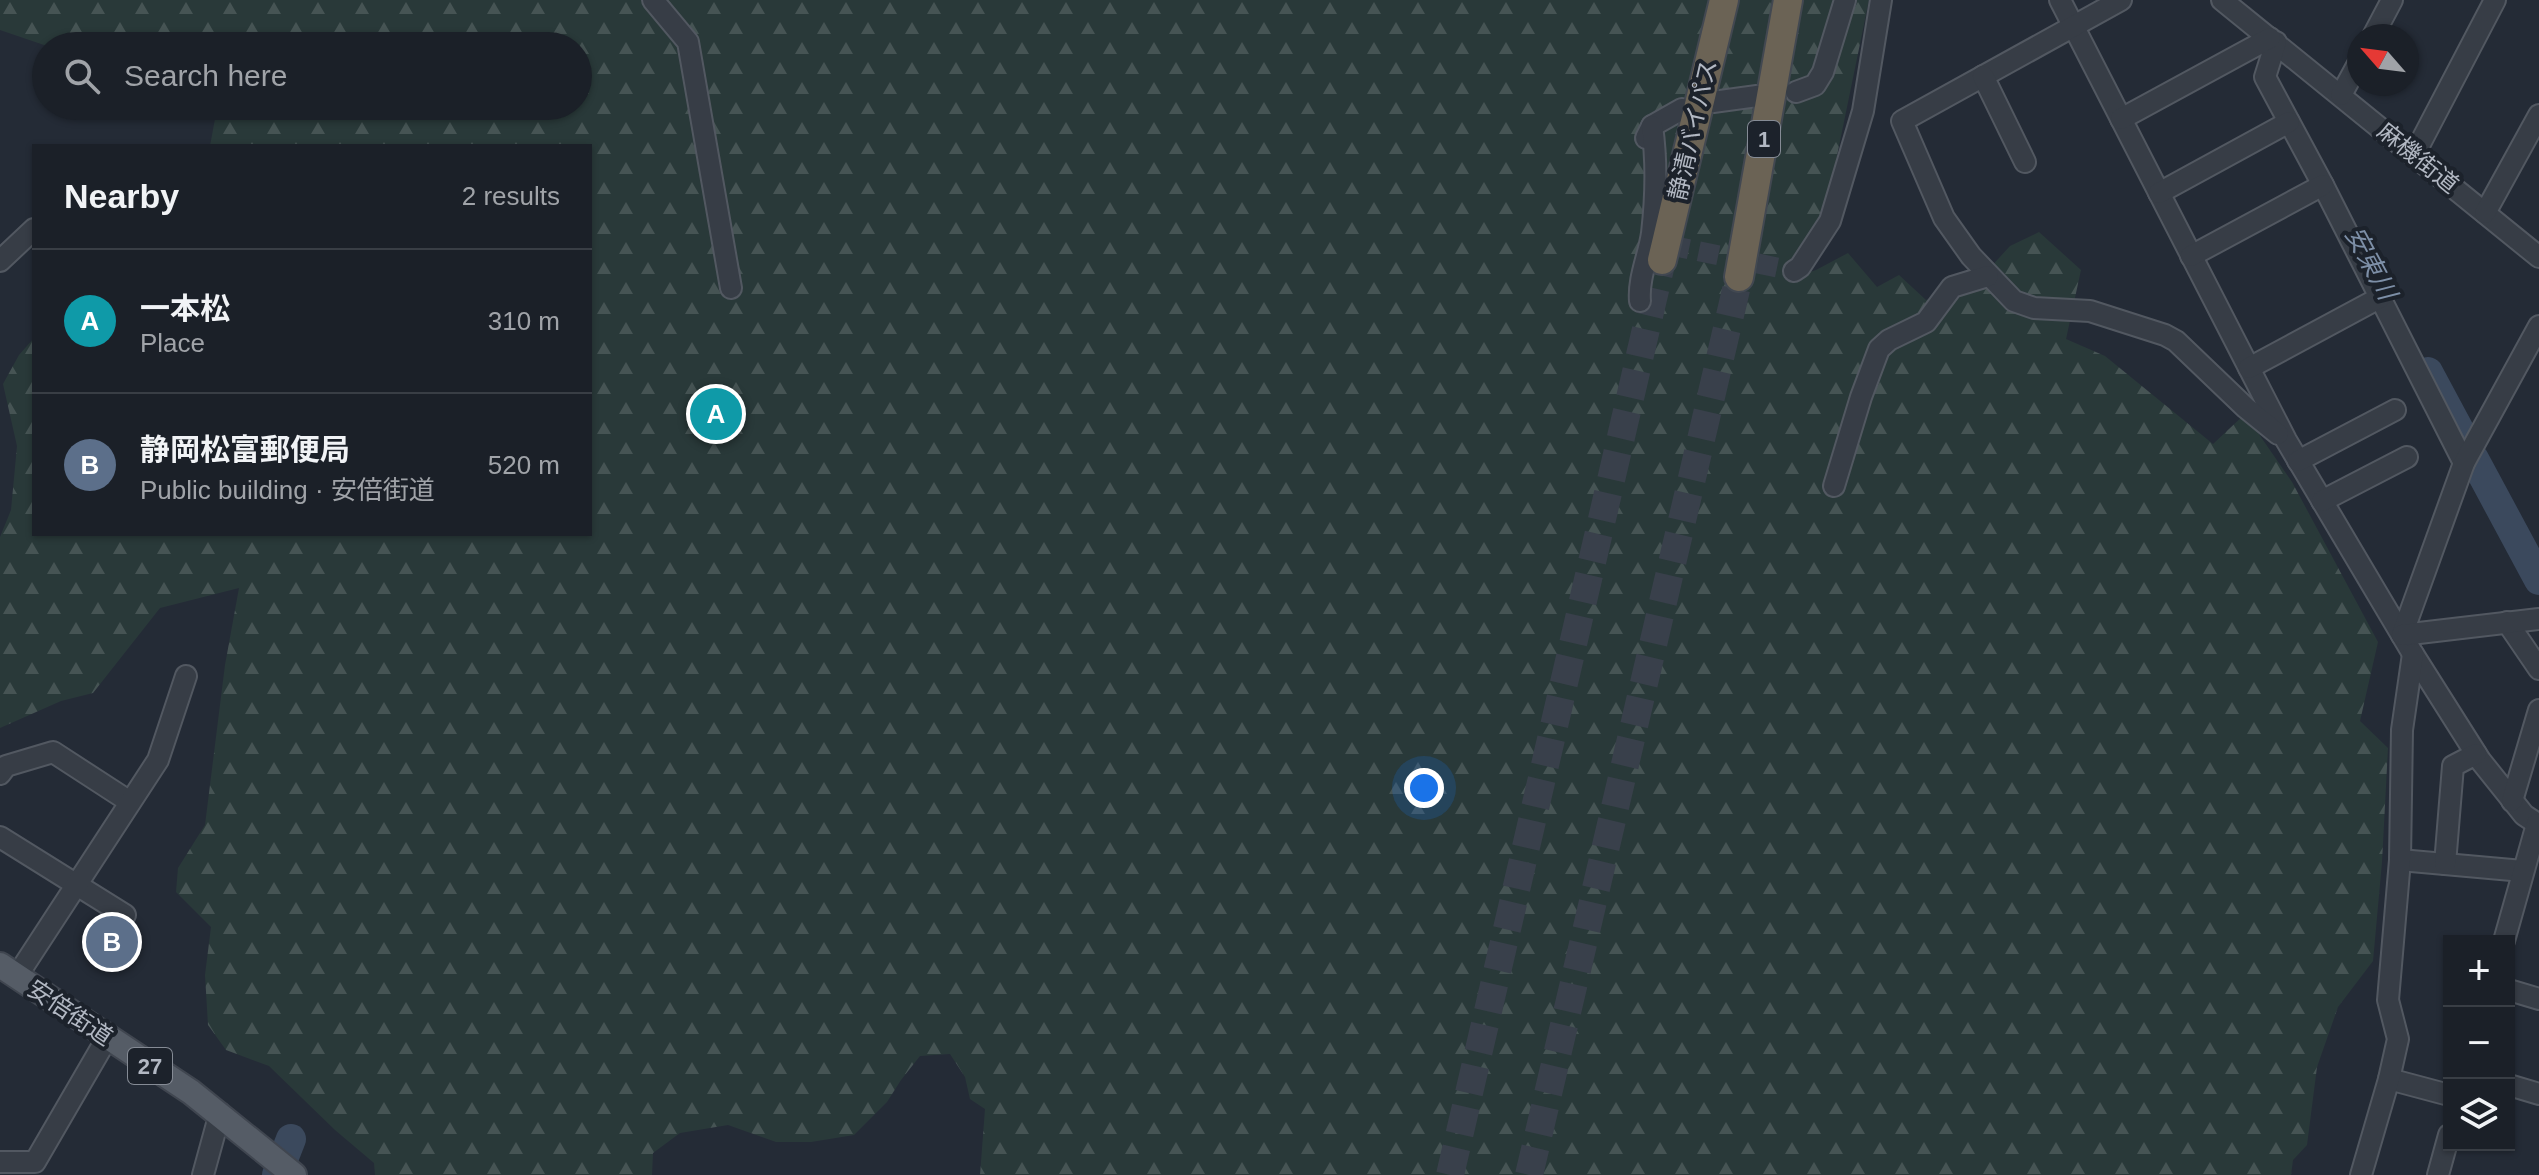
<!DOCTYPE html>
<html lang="en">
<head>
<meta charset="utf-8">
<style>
	body { margin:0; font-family:Helvetica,"Noto Sans JP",sans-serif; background:#282d34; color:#f1f3f6 }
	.controls { position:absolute; right:24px; bottom:24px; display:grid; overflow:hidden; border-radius:0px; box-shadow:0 2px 6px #0004 }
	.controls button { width:72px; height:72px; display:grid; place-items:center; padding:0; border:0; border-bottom:2px solid #393e45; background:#1b2028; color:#f1f3f6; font:40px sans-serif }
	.compass { position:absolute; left:2347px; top:24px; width:72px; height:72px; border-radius:50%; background:#1b2028; box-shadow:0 2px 6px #0004; rotate:298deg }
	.you { position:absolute; left:1424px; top:788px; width:28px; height:28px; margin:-20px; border:6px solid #fff; border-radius:50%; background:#1a73e8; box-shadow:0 0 0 12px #1a73e833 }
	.badge { display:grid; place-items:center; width:52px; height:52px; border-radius:50%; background:#90b2e9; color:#fff; font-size:26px; font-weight:700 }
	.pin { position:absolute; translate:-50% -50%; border:4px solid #fff; box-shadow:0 2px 8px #0006 }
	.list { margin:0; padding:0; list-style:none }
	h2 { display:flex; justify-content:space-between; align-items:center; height:104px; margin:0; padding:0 32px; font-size:34px }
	h2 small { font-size:26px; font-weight:400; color:#a0a3a8 }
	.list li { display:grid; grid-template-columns:52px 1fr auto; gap:24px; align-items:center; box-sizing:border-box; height:144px; padding:0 32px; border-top:2px solid #393e45 }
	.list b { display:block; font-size:30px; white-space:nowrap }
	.list p { margin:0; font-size:26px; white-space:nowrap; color:#a0a3a8 }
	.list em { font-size:26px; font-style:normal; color:#a0a3a8 }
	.icon { flex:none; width:44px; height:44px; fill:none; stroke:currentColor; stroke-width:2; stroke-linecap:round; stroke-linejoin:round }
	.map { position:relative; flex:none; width:2539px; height:1175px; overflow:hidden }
	.search { position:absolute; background:#1b2028; box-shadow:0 2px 6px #0004; left:32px; top:32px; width:560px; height:88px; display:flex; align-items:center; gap:20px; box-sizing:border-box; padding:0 28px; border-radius:44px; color:#a0a3a8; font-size:30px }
	.panel { position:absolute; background:#1b2028; box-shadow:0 2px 6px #0004; left:32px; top:144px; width:560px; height:392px; border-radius:0px }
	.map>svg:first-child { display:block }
	.forest { fill:url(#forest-firs) }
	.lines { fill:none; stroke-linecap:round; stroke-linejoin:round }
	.river { stroke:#3b495d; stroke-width:30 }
	.minor-tunnel { stroke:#39404b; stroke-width:20; stroke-dasharray:20 10; stroke-linecap:butt }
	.highway-tunnel { stroke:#39404b; stroke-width:28; stroke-dasharray:28 14; stroke-linecap:butt }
	.minor-casing { stroke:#525861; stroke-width:24 }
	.major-casing { stroke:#404650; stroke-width:28 }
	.highway-casing { stroke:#424851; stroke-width:32 }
	.minor { stroke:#373d46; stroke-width:20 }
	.major { stroke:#555c66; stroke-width:24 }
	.highway { stroke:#6b6355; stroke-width:28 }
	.labels { text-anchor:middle; stroke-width:8; stroke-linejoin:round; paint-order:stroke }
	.shield { fill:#1c222b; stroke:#858b95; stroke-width:2 }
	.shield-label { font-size:22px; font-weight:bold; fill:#b2b8c3 }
	.street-label { font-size:24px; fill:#b2b8c3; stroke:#1c222b }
	.water-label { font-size:26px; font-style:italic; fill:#7d8fa7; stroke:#1c222b }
</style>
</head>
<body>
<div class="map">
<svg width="2539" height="1175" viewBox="0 0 2539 1175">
	<defs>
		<pattern id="forest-firs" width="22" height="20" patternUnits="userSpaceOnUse" patternTransform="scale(2)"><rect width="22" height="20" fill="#293939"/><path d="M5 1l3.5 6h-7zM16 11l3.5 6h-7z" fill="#465454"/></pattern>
	</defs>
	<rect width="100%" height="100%" fill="#242b36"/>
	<!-- forest -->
	<path class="forest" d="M0 0H1869L1825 214 1791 262 1786 280 1816 270 1848 253 1877 287 1899 275 1926 300 1978 281 2010 246 2039 232 2081 270 2066 339 2105 356 2213 444 2245 414 2292 482 2378 642 2360 721 2388 748 2382 862 2373 961 2338 1007 2317 1067 2307 1145 2293 1160 2291 1175H980L985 1109 970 1099 965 1077 950 1054 920 1056 901 1080 887 1102 854 1135 811 1142H776L728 1125 680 1133 653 1153 652 1175H375L374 1163 335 1130 269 1066 226 1050 208 1025 205 975 211 927 176 892 178 868 205 825 225 665 239 588 160 608 93 693 61 701 0 728V537L11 510 17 446 3 384 19 355 34 338V534H590V146H210L215 119 209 106H578V46H47L0 30Z"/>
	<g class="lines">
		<!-- river -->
		<g class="river">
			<path d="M2428 372 2465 441"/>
			<path d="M2474 459 2539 580"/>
			<path d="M277 1175 291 1139"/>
		</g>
		<!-- minor-tunnel -->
		<path class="minor-tunnel" d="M1640 239 1794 271"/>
		<!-- highway-tunnel -->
		<g class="highway-tunnel">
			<path d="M1450 1175 1662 260"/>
			<path d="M1529 1175 1739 277"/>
		</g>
		<!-- minor casing -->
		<g class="minor-casing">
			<g id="minor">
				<path d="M653 0 688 42 731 288"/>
				<path d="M2060 0 2286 440 2413 654 2480 760 2524 815 2539 825"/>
				<path d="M2121 0 1902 121 1944 218 1971 256 2014 301 2034 308 2090 311 2165 335 2176 341 2246 408 2278 434"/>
				<path d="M2222 0 2539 257"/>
				<path d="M2373 36 2392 0"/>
				<path d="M2276 42 2265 77 2323 185 2464 463"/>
				<path d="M1983 76 2025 162"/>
				<path d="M1796 92 1815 85 1823 72 1845 0"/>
				<path d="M2341 95 2359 62"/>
				<path d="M1713 102 1757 96"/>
				<path d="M2121 119 2270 38"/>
				<path d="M1646 138 1652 126 1682 109"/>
				<path d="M2414 155 2495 0"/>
				<path d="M2159 193 2289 122"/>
				<path d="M2485 213 2539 115"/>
				<path d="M2191 256 2323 185"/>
				<path d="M0 261 34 229"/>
				<path d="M1794 271 1800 267 1830 221 1863 111 1881 0"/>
				<path d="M1640 301C1638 278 1649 255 1652 233 1656 198 1657 161 1652 126"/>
				<path d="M2249 368 2381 297"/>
				<path d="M2298 461 2395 410"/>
				<path d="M1834 486 1861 397 1879 349 1889 340 1926 322 1952 287 1988 276"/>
				<path d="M2322 501 2407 457"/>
				<path d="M2507 622 2539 669"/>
				<path d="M2402 635 2464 463 2539 326"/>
				<path d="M2402 635 2539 619"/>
				<path d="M0 774 6 766 53 752 130 802"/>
				<path d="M2512 801 2539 710"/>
				<path d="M0 837 125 915"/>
				<path d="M2400 860 2523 871"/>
				<path d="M2445 864 2453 766 2476 754"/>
				<path d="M2504 941 2537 824"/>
				<path d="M17 976 158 760 186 676"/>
				<path d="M2509 990 2539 999"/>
				<path d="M2389 1079 2449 1095"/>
				<path d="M2509 1085 2539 1094"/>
				<path d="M0 1162H35L107 1038"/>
				<path d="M203 1175 220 1113"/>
				<path d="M2361 1175 2389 1079 2398 1039 2388 1000 2400 860 2402 730 2413 654"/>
				<path d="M2438 1175 2449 1135"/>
			</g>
		</g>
		<!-- major casing -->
		<g class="major-casing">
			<path id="major" d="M0 965 191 1092 294 1175"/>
		</g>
		<!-- highway casing -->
		<g class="highway-casing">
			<g id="highway">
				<path d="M1662 260 1724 0"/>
				<path d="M1739 277 1788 0"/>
			</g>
		</g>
		<!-- minor -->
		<use href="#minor" class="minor"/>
		<!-- major -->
		<use href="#major" class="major"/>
		<!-- highway -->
		<use href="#highway" class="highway"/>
	</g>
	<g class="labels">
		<!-- shield labels -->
		<g class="shield">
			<rect x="1748" y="121" width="32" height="36" rx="6"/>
			<rect x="128" y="1048" width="44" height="36" rx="6"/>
		</g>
		<g class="shield-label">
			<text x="1764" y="147">1</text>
			<text x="150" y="1074">27</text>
		</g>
		<!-- street labels -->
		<g class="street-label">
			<text transform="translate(1693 130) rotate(-77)" y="8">静清バイパス</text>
			<text transform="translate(2418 158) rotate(39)" y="8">麻機街道</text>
			<text transform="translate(70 1013) rotate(34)" y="8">安倍街道</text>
		</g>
		<!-- water labels -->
		<g class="water-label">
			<text transform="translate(2371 263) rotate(62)" y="9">安東川</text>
		</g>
	</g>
</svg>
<div class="controls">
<button>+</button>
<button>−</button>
<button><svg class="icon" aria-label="layers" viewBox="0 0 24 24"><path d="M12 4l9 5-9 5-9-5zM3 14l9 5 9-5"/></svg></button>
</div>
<svg class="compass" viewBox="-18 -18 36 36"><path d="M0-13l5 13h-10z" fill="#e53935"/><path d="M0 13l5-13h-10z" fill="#a0a3a8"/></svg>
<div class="you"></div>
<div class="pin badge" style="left:716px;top:414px;background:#0f9aa8">A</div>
<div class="pin badge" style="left:112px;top:942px;background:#5c6f8a">B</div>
<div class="search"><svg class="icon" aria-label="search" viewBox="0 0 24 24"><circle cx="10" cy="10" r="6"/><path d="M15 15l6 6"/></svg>Search here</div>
<section class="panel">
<h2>Nearby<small>2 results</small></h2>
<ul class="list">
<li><span class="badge" style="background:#0f9aa8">A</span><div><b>一本松</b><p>Place</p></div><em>310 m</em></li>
<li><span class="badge" style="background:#5c6f8a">B</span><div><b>静岡松富郵便局</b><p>Public building · 安倍街道</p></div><em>520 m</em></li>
</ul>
</section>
</div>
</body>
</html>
